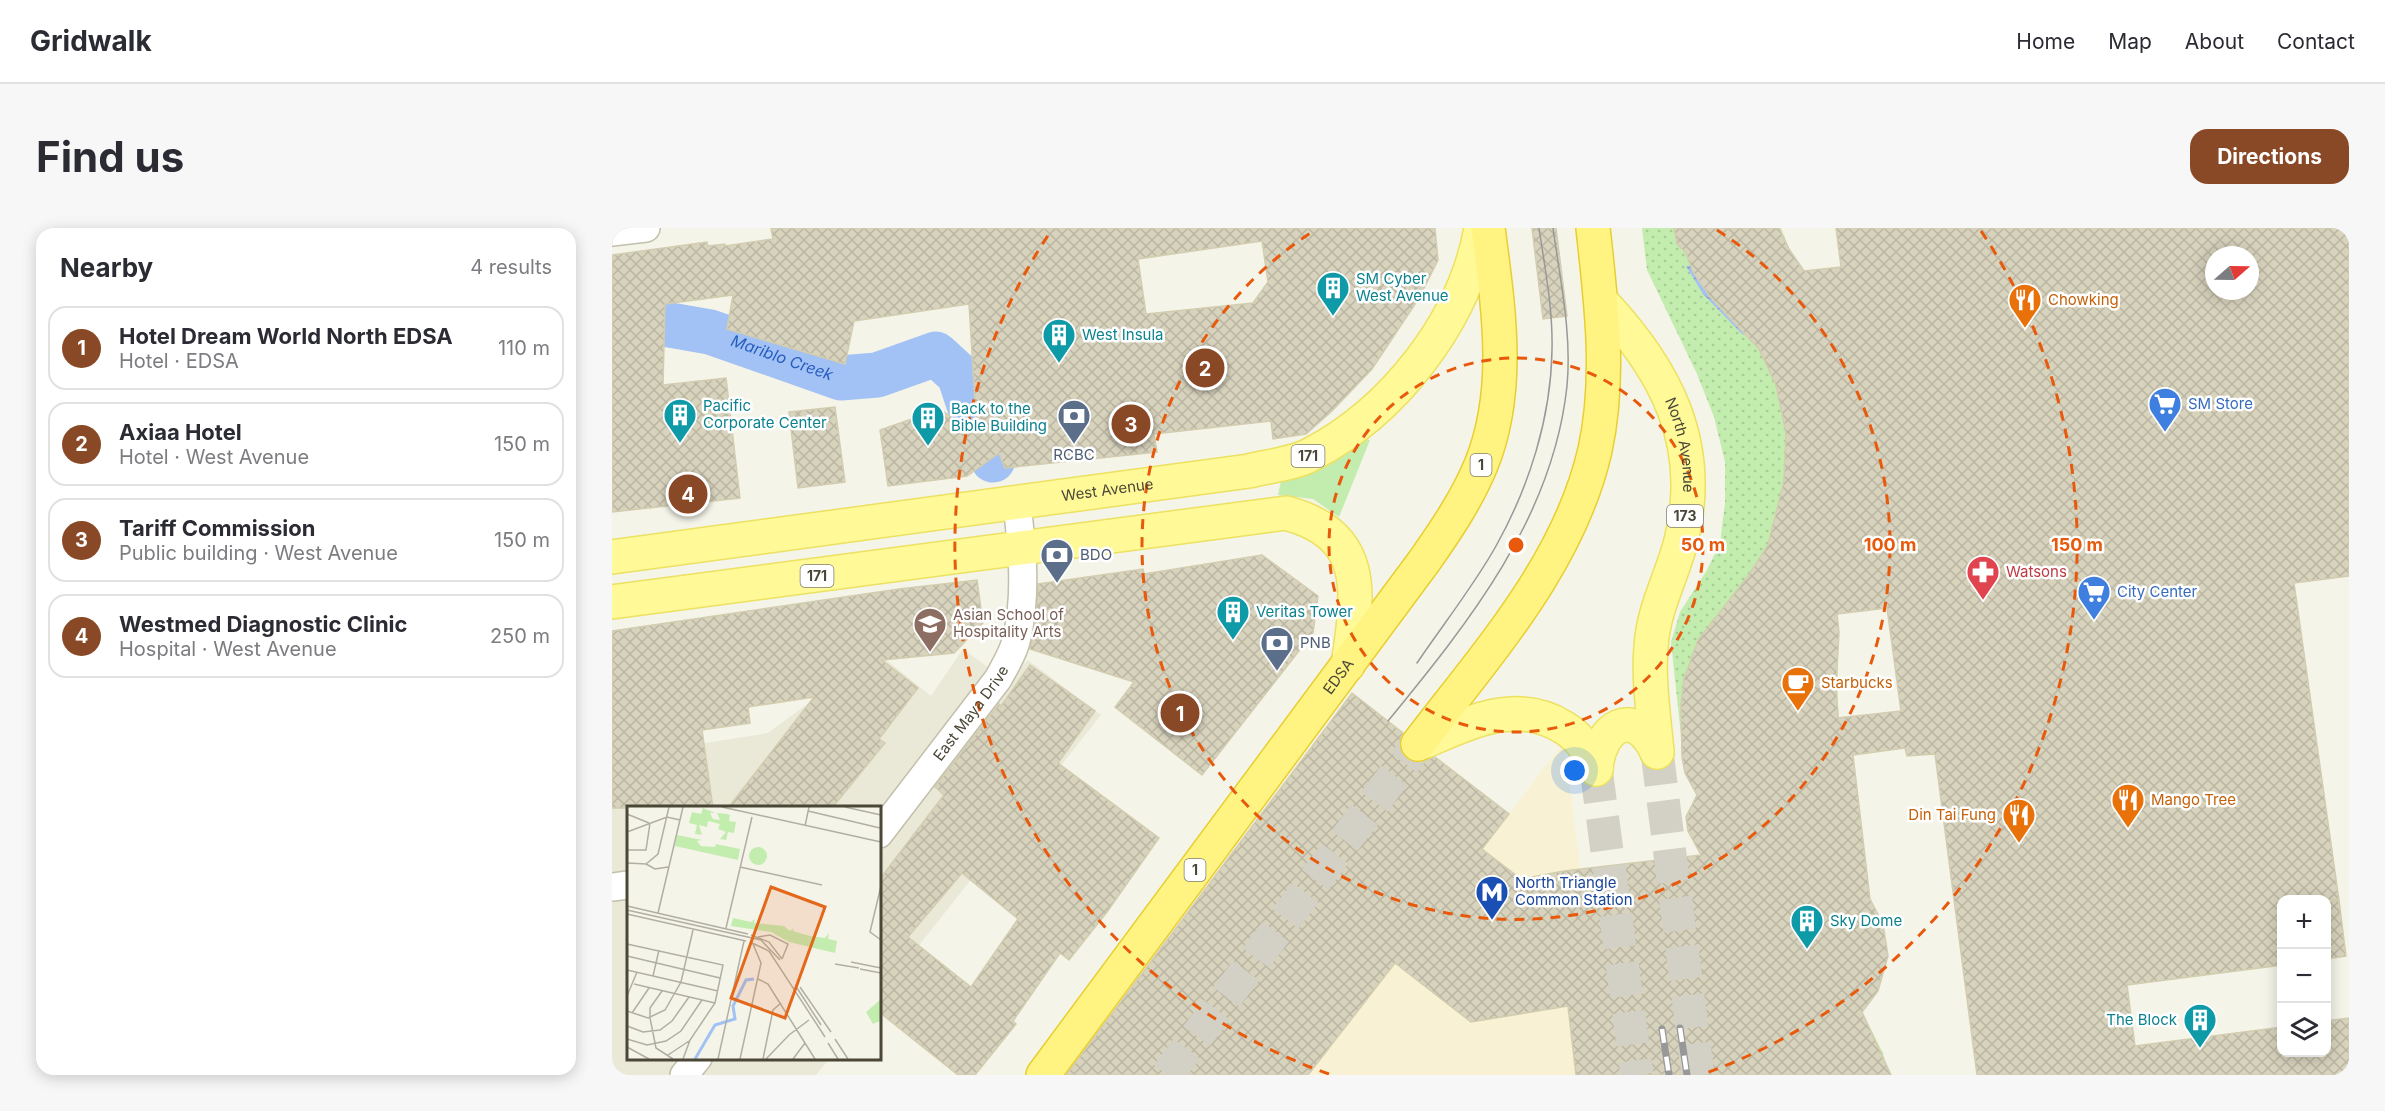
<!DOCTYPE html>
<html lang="en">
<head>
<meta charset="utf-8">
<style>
	body { margin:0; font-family:Inter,sans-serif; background:#f7f7f7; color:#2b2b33 }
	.controls { position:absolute; right:18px; bottom:18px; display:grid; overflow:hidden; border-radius:12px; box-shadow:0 3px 15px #0003 }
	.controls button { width:54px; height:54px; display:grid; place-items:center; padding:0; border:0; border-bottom:2px solid #e1e1e2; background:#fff; color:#2b2b33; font:30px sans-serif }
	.compass { position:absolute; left:1593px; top:18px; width:54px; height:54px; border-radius:50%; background:#fff; box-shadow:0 3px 15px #0003; rotate:70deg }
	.you { position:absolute; left:963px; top:543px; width:21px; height:21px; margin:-15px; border:4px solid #fff; border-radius:50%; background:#1a73e8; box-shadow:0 0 0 9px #1a73e833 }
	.badge { display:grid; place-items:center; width:39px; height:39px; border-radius:50%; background:#8a4926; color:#fff; font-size:20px; font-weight:700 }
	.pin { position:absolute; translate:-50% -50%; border:3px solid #fff; box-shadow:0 2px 6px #0006 }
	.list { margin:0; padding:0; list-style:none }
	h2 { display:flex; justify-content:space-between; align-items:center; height:78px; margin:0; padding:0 24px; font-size:26px }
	h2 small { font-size:20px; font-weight:400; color:#7c7c81 }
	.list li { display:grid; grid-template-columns:39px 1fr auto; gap:18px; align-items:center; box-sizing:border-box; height:84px; margin:0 12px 12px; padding:0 12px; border:2px solid #e1e1e2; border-radius:18px }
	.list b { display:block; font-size:22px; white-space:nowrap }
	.list p { margin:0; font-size:20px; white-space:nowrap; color:#7c7c81 }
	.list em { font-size:20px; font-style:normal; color:#7c7c81 }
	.icon { flex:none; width:33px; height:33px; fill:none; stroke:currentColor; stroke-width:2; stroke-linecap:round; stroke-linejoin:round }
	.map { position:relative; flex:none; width:1737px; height:847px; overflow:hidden; border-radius:18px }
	header { display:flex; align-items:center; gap:36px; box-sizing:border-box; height:84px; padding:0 30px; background:#fff; border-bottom:2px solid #e1e1e2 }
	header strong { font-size:28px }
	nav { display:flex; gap:33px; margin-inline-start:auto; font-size:21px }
	.intro { display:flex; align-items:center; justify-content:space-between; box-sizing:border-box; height:144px; padding:0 36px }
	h1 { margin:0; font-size:42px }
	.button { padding:15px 27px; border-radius:18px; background:#8a4926; color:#fff; font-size:21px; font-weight:700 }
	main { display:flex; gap:36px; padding:0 36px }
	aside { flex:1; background:#fff; border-radius:18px; box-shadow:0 3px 15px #0003 }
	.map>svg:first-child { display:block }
	.residential { fill:#eae8d7 }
	.commercial { fill:#f8f1d3 }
	.grass { fill:#c3ecaf }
	.park { fill:url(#park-dots) }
	.water { fill:url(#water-waves) }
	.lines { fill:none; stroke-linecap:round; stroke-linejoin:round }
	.river { stroke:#a2c1f5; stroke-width:45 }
	.building { fill:url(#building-cross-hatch); stroke:#d3cdb0; stroke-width:1.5; fill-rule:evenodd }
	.primary-tunnel { stroke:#d3d1c5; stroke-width:33; stroke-dasharray:33 16; stroke-linecap:butt }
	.trunk-tunnel { stroke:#d3d1c5; stroke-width:33; stroke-dasharray:33 16; stroke-linecap:butt }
	.minor-casing { stroke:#c2bfab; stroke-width:30 }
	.primary-casing { stroke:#ece160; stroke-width:36 }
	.trunk-casing { stroke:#e8ce30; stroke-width:36 }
	.minor { stroke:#fff; stroke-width:27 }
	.primary { stroke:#fff998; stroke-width:33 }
	.trunk { stroke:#fff481; stroke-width:33 }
	.tram { stroke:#989898; stroke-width:1.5 }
	.rail-casing { stroke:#989898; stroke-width:7 }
	.rail { stroke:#fff; stroke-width:4.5; stroke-dasharray:14; stroke-linecap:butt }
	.ring { fill:none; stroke:#e8590c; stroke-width:3; stroke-dasharray:10 8 }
	.labels { text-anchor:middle; stroke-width:5; stroke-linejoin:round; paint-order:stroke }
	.shield { fill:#fff; stroke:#807e73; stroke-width:1.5 }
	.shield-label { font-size:14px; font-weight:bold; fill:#4a4737 }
	.culture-label { font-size:15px; fill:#0d838f; stroke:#fff; text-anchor:start }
	.food-label { font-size:15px; fill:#c56008; stroke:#fff; text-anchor:start }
	.shop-label { font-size:15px; fill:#366cbe; stroke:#fff; text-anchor:start }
	.street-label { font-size:15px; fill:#4a4737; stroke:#fff }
	.service-label { font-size:15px; fill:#4e5e75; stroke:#fff; text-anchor:start }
	.health-label { font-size:15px; fill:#be3a42; stroke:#fff; text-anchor:start }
	.education-label { font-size:15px; fill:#785e54; stroke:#fff; text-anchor:start }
	.transit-label { font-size:15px; fill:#164399; stroke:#fff; text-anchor:start }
	.water-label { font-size:16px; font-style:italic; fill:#275dbe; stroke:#fff }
	.inset-river { fill:none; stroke:#a2c1f5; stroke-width:3 }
	.inset-road { fill:none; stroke:#b1afa2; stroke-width:1.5 }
	.view { fill:#e4681b; fill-opacity:0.15; stroke:#e4681b; stroke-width:3 }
	.inset-edge { fill:none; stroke:#4a4737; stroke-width:3 }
	.centre { fill:#e8590c; stroke:#fff; stroke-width:3 }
	.ring-label { font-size:18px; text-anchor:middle; font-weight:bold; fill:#e8590c; stroke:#fff; stroke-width:5; stroke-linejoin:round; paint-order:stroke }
</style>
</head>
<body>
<header>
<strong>Gridwalk</strong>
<nav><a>Home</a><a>Map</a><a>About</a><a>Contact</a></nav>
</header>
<div class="intro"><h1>Find us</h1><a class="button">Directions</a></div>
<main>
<aside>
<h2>Nearby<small>4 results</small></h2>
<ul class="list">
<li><span class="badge">1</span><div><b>Hotel Dream World North EDSA</b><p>Hotel · EDSA</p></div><em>110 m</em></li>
<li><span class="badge">2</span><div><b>Axiaa Hotel</b><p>Hotel · West Avenue</p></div><em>150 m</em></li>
<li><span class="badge">3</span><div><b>Tariff Commission</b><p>Public building · West Avenue</p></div><em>150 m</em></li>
<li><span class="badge">4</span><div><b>Westmed Diagnostic Clinic</b><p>Hospital · West Avenue</p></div><em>250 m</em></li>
</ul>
</aside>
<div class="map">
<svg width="1737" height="847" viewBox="0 0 1737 847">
	<defs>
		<pattern id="park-dots" width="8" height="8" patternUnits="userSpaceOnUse" patternTransform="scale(1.5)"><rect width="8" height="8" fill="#c3ecaf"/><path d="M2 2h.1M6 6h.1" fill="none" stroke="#a9cc97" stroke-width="1.8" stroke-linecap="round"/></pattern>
		<pattern id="water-waves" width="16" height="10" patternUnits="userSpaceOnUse" patternTransform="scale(1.5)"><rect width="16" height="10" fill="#a2c1f5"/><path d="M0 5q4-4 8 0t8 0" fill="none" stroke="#869fc7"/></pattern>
		<pattern id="building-cross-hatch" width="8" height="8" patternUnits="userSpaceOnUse" patternTransform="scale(1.5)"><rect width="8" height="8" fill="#d8d3bd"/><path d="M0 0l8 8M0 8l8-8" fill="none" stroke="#bbb6a3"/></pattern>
	</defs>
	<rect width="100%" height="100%" fill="#f5f4e9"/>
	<!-- residential -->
	<path class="residential" d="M256 417 319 468 351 421 395 453 416 432 489 487 267 768V580H16V830L217 831 204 847H0V530L156 505 205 469Z"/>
	<!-- commercial -->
	<path class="commercial" d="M952 514 995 847H696L897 586Z"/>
	<!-- grass -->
	<path class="grass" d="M748 211 758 212 727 289 701 271 666 267 669 253Z"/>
	<!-- park -->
	<path class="park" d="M1030 0H1169L1177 21 1192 43 1219 40 1265 381 1225 386C1229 421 1223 454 1227 489L1258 487 1241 527 1258 671 1271 696 1276 728 1266 763 1250 784 1271 825 1277 847 1091 623 1074 589 1086 570 1073 545 1059 414 1068 384 1095 342 1108 315 1113 275V234L1102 189 1085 146 1035 42Z"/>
	<!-- water -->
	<path class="water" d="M1098 36 1146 92 1131 107 1091 66 1074 38Z"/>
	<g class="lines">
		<!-- river -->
		<path class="river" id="s1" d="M0 87 98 104 229 150 265 147 324 126 347 147 367 207 381 232"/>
	</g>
	<!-- building -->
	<g class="building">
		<path d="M159 0H823L826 32 807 70 760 141 720 183 694 206 661 211 659 193 542 206 545 224 393 240 387 225 355 248 276 258 268 202 328 181 365 207 357 76 242 93 233 136 115 101 121 67 53 76 51 157 114 150 128 270 0 284V27L95 14 96 18 113 16V18L161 11ZM650 13 656 54 641 75 534 86 526 31Z"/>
		<path d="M920 0H944L955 88 931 91Z"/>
		<path d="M1062 0H1167L1177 21 1192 43 1229 39 1224 0H1737V348L1682 355 1727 672H1670V737L1515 757 1523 818 1670 799V825H1714V793L1737 790V847H1365L1323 526 1295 528 1293 520 1241 527 1258 671 1271 696 1276 728 1266 763 1250 784 1279 847H964L956 778 859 794 783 735 696 847H454L740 465 791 505 787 514 789 524 794 531 804 535 823 529 897 586 870 621 909 651 952 643 1089 627 1076 603 1074 589 1085 567 1073 545 1070 529 1069 478 1072 451 1086 412 1136 348 1156 317 1172 253 1174 205 1164 157 1147 121 1098 69 1081 44 1074 25 1065 16ZM1602 27H1638V63H1602ZM1275 380 1289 483 1226 490 1224 457 1227 404 1225 386Z"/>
		<path d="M223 179 233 254 186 260 177 184Z"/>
		<path d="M650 327 706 368 701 405 590 547 503 479 522 454 418 421 424 394 426 356 531 341 532 346Z"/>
		<path d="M365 352 371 395 342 425 270 432 306 460 267 511 273 515 220 580H116L202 469 136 479 138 495 90 502 101 580H0V403L287 361Z"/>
		<path d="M418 437 483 483 446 535 547 610 495 684 457 732 448 725 401 793 404 796 363 847H346L267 784V652L332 567 323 559 387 476 389 478ZM350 645 406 691 359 759 296 709Z"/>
		<path d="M1727 673 1734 728 1714 731V674Z"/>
	</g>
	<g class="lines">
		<!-- primary-tunnel -->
		<g class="primary-tunnel">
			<path d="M1045 524 1086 847"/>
			<path d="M984 541 1025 847"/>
		</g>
		<!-- trunk-tunnel -->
		<path class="trunk-tunnel" d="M555 847 806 516"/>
		<!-- minor casing -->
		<g class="minor-casing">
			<g id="minor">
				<path d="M0 4 34 0"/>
				<path id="s2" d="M267 606 386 451C393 438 402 424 405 409 415 365 410 320 405 275"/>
				<path d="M0 659 16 657"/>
				<path d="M72 847 86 830"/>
			</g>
		</g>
		<!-- primary casing -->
		<g class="primary-casing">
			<g id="primary">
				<path id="s3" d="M989 73C1054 142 1093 216 1069 313 1060 349 1041 381 1039 419 1036 453 1042 489 1045 524"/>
				<path id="s4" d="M0 329 637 243C656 238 681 236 698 227 781 184 853 93 869 0"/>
				<path d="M0 374 674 285C758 307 746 368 736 437"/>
				<path d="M806 516C853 497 902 469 951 499 968 509 977 523 984 541"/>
				<path d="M984 541C987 498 1023 476 1045 524"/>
			</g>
		</g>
		<!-- trunk casing -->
		<g class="trunk-casing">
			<g id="trunk">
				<path d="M806 516C875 425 957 336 983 222 999 149 989 73 981 0"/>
				<path id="s5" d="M431 847 813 332C834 302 855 271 869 237 900 161 886 78 876 0"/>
			</g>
		</g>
		<!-- minor -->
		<use href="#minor" class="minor"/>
		<!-- primary -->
		<use href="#primary" class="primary"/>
		<!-- trunk -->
		<use href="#trunk" class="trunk"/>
		<!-- tram -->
		<g class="tram">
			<path d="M805 435C830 398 863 356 884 318 917 259 939 190 940 122 941 81 933 41 927 0"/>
			<path d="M776 493C857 394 941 290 955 158 960 105 948 52 941 0"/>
		</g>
		<!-- rail casing -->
		<g class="rail-casing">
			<g id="rail">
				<path d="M1068 800 1075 847"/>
				<path d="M1050 801 1057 847"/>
			</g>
		</g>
		<!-- rail -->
		<use href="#rail" class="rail"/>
	</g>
	<!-- distance rings -->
	<g class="ring">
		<circle cx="904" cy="317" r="187"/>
		<path d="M1105 2A374 374 0 1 1 703 2"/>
		<path d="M717 846A561 561 0 0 1 439 3M1369 3A561 561 0 0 1 1091 846"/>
	</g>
	<!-- icons -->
	<defs>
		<g id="building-pin" transform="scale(1.725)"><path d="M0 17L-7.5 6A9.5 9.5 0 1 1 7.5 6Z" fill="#0f9aa8" stroke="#fff"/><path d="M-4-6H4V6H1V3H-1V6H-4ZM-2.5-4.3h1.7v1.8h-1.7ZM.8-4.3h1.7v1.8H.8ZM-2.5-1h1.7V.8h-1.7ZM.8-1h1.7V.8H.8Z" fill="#fff"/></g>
		<g id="restaurant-pin" transform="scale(1.725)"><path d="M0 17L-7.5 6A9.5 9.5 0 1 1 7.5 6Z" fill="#e8710a" stroke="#fff"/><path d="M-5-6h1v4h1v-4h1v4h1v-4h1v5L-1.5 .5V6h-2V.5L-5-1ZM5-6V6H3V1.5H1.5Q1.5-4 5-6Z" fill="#fff"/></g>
		<g id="supermarket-pin" transform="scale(1.725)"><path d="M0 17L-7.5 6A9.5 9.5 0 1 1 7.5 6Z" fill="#3f7fe0" stroke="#fff"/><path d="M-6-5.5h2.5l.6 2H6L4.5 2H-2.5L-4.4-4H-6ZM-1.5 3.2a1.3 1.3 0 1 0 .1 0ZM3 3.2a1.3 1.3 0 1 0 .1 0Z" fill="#fff"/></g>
		<g id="bank-pin" transform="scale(1.725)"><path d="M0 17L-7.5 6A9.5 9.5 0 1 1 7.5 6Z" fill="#5c6f8a" stroke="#fff"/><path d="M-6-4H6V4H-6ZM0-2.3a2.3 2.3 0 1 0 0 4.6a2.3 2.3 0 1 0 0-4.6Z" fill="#fff"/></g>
		<g id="pharmacy-pin" transform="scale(1.725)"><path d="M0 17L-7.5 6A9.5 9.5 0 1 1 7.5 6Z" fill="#e0444e" stroke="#fff"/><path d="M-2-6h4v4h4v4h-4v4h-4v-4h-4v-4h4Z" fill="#fff"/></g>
		<g id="school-pin" transform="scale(1.725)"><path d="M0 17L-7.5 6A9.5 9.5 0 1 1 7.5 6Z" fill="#8d6e63" stroke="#fff"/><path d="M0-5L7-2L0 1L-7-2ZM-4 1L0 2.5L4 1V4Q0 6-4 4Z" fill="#fff"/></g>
		<g id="cafe-pin" transform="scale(1.725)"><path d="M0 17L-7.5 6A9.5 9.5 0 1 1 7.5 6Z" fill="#e8710a" stroke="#fff"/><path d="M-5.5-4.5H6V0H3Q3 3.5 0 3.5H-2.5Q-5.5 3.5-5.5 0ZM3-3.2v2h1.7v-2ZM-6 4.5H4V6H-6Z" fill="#fff"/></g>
		<g id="metro-pin" transform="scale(1.725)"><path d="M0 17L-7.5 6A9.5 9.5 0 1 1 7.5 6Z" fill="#1a4fb4" stroke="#fff"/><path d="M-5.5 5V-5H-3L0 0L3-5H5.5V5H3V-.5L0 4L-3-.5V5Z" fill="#fff"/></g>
	</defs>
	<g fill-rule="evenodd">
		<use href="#building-pin" x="721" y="60"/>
		<use href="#restaurant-pin" x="1413" y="72"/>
		<use href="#building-pin" x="447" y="107"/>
		<use href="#supermarket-pin" x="1553" y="176"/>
		<use href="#building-pin" x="68" y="187"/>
		<use href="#bank-pin" x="462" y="188"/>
		<use href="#building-pin" x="316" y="190"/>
		<use href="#bank-pin" x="445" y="327"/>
		<use href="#pharmacy-pin" x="1371" y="344"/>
		<use href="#supermarket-pin" x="1482" y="364"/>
		<use href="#building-pin" x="621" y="384"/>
		<use href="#school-pin" x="318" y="396"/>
		<use href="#bank-pin" x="665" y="415"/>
		<use href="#cafe-pin" x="1186" y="455"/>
		<use href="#restaurant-pin" x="1516" y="572"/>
		<use href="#restaurant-pin" x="1407" y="587"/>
		<use href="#metro-pin" x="880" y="664"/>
		<use href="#building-pin" x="1195" y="693"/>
		<use href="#building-pin" x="1588" y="792"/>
	</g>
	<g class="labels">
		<!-- shield labels -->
		<g class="shield">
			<rect x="679.5" y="217" width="33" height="22" rx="4.5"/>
			<rect x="858.5" y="226" width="21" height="22" rx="4.5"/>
			<rect x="1055" y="277" width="36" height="22" rx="4.5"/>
			<rect x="188.5" y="337" width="33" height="22" rx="4.5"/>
			<rect x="572.5" y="631" width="21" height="22" rx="4.5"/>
		</g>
		<g class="shield-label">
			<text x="696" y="233">171</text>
			<text x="869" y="242">1</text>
			<text x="1073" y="293">173</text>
			<text x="205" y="353">171</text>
			<text x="583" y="647">1</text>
		</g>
		<!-- culture labels -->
		<g class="culture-label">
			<text x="744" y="56">SM Cyber<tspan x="744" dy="17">West Avenue</tspan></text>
			<text x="470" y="112">West Insula</text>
			<text x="91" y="183">Pacific<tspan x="91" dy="17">Corporate Center</tspan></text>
			<text x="339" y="186">Back to the<tspan x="339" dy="17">Bible Building</tspan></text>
			<text x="644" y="389">Veritas Tower</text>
			<text x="1218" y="698">Sky Dome</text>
			<text x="1565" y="797" text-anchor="end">The Block</text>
		</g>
		<!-- food labels -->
		<g class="food-label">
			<text x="1436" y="77">Chowking</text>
			<text x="1209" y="460">Starbucks</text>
			<text x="1539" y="577">Mango Tree</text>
			<text x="1384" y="592" text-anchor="end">Din Tai Fung</text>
		</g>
		<!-- shop labels -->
		<g class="shop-label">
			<text x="1576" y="181">SM Store</text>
			<text x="1505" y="369">City Center</text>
		</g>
		<!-- street labels -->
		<g class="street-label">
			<text dy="5" stroke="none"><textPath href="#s3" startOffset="168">North Avenue</textPath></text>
			<text dy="5" stroke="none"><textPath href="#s4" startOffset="500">West Avenue</textPath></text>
			<text dy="5" stroke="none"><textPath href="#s5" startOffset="496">EDSA</textPath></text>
			<text dy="5" stroke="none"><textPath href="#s2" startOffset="152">East Maya Drive</textPath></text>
		</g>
		<!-- service labels -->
		<g class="service-label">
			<text x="462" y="232" text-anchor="middle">RCBC</text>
			<text x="468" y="332">BDO</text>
			<text x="688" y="420">PNB</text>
		</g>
		<!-- health labels -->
		<g class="health-label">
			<text x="1394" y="349">Watsons</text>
		</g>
		<!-- education labels -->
		<g class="education-label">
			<text x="341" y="392">Asian School of<tspan x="341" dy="17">Hospitality Arts</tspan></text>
		</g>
		<!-- transit labels -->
		<g class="transit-label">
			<text x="903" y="660">North Triangle<tspan x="903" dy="17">Common Station</tspan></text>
		</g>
		<!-- water labels -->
		<g class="water-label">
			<text dy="6" stroke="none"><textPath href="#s1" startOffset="176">Mariblo Creek</textPath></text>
		</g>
	</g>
	<!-- overview -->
	<g transform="translate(15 578)">
		<rect width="254" height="254" fill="#f5f4e9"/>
		<path d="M76 2 88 7H83L86 13 93 14 90 7 100 8 103 9 102 15 109 16 107 27 101 26 99 34 93 33 99 26 91 23 93 18 81 15 80 21 72 19 75 29 68 28 70 19 62 17 65 6 74 8ZM50 29 75 34 70 35 74 40 88 41 89 38 113 43 111 54 48 40ZM122 50a9 9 0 1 1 18 0a9 9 0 1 1-18 0Z" fill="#c3ecaf"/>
		<path d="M106 112 124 116 128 113 127 117 157 120 163 125 167 122 166 125 183 130 198 132 202 127 201 133 210 135 208 147 162 136 144 126 104 120ZM253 194V215L246 218 239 206Z" fill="#c3ecaf"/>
		<path class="inset-river" d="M68 253 88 219 108 213 106 200 119 174 127 173"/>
		<path class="inset-road" d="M95 1 254 36M218 1 254 9M181 5 253 22M0 8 22 17M178 20 182 1M0 26 40 11 53 14M0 44H19L23 17M0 57 19 58 31 48 42 1M19 58 28 63 41 61M113 61 195 79M254 80 243 126 254 134M0 100 121 128M0 104 134 134 153 154M31 107 56 1M0 108 119 135M99 122 125 11M124 129 142 136 155 153M131 131 143 129 161 138 155 153M123 136 142 145 198 231M0 138 96 159 88 197 63 234 56 253M0 150 93 172M224 156 254 162M208 158 232 162M233 163 254 167M0 164 91 185M26 170 32 144M131 173 141 178 188 253M7 178 88 197M173 181 204 226M170 182 194 219M35 185 23 202V212L29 242 46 253M0 190 10 166M0 205 21 212 38 204 54 176 66 124M5 207 22 182M0 220 16 226 33 224 45 215 62 191M0 233 20 239 39 235 54 225 75 194M208 233 221 253M201 237 211 253M0 241 22 253M41 249 62 235M91 253 117 135M113 253 134 157 126 138M136 253 146 204 154 197M139 253 162 229 182 214M166 253 178 237"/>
		<path class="view" d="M144 81 198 101 158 212 104 192Z"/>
		<rect width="254" height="254" class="inset-edge"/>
	</g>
	<circle cx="904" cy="317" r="9" class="centre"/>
	<g class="ring-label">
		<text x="1091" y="323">50 m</text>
		<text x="1278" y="323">100 m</text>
		<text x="1465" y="323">150 m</text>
	</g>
</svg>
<div class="controls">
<button>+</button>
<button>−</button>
<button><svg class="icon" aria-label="layers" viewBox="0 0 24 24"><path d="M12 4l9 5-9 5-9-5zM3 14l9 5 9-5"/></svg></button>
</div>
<svg class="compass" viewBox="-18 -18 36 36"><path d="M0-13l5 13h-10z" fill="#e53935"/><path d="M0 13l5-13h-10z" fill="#7c7c81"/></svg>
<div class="you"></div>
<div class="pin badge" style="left:568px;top:485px">1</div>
<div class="pin badge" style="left:593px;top:140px">2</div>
<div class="pin badge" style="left:519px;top:196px">3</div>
<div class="pin badge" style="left:76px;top:266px">4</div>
</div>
</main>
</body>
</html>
